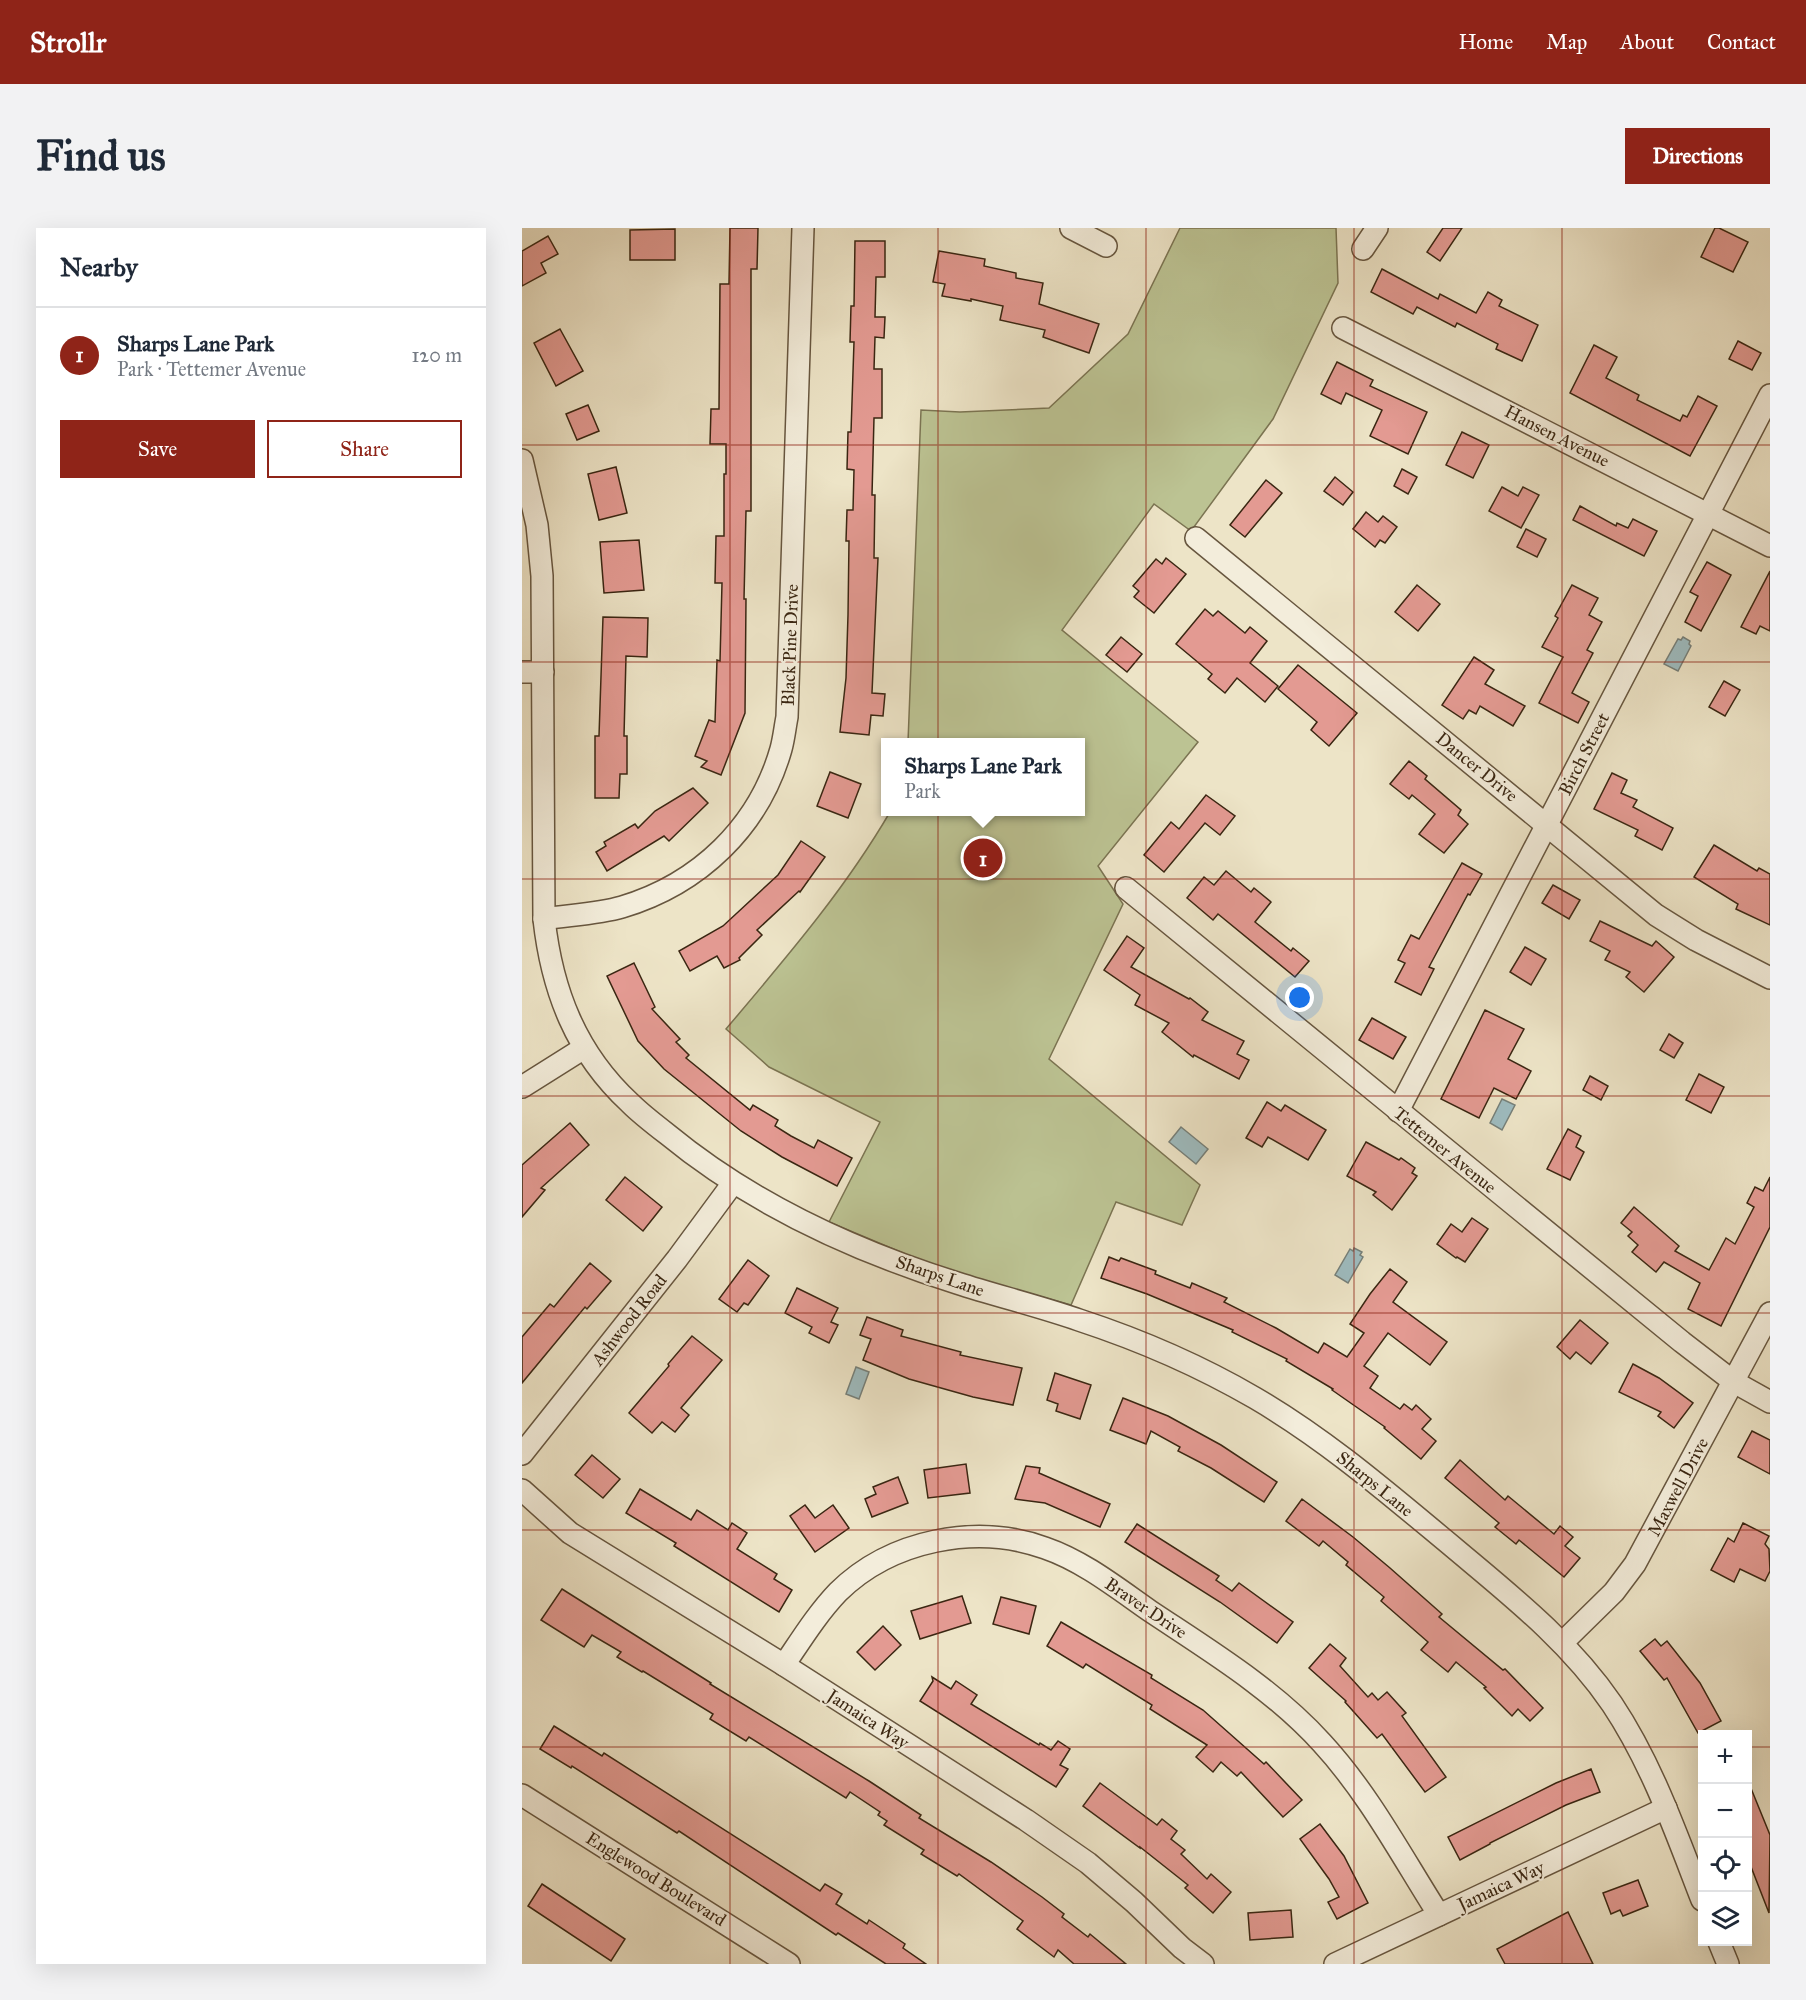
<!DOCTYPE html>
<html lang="en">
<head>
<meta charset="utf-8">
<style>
	body { margin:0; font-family:"IM FELL Great Primer",serif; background:#f2f2f3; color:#1f2937 }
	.controls { position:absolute; right:18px; bottom:18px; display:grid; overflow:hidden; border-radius:0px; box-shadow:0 6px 24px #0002 }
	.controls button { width:54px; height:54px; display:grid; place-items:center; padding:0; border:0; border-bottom:2px solid #e0e1e3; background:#fff; color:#1f2937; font:30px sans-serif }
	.you { position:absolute; left:778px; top:770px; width:21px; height:21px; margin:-15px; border:4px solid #fff; border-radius:50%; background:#1a73e8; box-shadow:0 0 0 9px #1a73e833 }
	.badge { display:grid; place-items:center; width:39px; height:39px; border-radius:50%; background:#8f2418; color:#fff; font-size:20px; font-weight:700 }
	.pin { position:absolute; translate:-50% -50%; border:3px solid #fff; box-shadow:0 2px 6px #0006 }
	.popup { position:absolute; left:359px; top:510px; width:204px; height:78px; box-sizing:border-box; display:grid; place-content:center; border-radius:0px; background:#fff; filter:drop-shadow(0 2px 4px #0005); font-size:20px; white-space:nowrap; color:#747a83 }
	.popup b { font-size:22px; color:#1f2937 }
	.popup::after { content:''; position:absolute; left:50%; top:100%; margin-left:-12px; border:12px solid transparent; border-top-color:#fff }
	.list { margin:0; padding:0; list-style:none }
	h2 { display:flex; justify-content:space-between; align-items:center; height:78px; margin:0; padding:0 24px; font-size:26px }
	h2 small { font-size:20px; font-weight:400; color:#747a83 }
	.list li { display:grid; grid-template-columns:39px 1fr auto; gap:18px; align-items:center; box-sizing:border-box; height:96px; padding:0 24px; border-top:2px solid #e0e1e3 }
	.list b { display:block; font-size:22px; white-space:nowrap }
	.list p { margin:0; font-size:20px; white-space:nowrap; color:#747a83 }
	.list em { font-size:20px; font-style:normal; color:#747a83 }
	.actions { display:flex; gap:12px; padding:18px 24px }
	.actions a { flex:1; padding:14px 0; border:2px solid #8f2418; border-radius:0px; text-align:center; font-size:21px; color:#8f2418 }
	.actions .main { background:#8f2418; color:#fff }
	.icon { flex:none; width:33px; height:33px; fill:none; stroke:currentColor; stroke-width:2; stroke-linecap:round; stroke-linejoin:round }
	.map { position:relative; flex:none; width:1248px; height:1736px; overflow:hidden; border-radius:0px }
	header { display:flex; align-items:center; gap:36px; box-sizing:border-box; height:84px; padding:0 30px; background:#8f2418; color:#fff }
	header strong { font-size:28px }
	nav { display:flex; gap:33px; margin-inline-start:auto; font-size:21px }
	.intro { display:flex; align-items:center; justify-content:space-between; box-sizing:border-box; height:144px; padding:0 36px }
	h1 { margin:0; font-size:42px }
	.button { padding:15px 27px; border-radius:0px; background:#8f2418; color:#fff; font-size:21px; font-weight:700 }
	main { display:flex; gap:36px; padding:0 36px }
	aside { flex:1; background:#fff; border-radius:0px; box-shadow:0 6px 24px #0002 }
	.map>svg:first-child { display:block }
	.green { fill:#bcc393; stroke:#7b7452; stroke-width:1.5 }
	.water { fill:#9ebcc0; stroke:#76807a; stroke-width:1.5 }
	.building { fill:#e39a92; stroke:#3a2612; stroke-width:1.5 }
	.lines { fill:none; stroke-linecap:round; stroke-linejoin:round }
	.street-casing { stroke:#67563f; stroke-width:24 }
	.street { stroke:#f3eddb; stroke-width:21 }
	.grid { fill:none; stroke:#8f2418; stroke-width:1.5; stroke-opacity:0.55 }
	.labels { text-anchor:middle; stroke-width:4.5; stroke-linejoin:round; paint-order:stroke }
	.street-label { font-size:18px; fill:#3a2612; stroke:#f3eddb }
</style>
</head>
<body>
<header>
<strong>Strollr</strong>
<nav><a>Home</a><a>Map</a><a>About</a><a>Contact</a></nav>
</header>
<div class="intro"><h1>Find us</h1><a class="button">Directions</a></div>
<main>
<aside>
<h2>Nearby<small></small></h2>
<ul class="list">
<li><span class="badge">1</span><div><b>Sharps Lane Park</b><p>Park · Tettemer Avenue</p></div><em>120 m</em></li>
</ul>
<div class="actions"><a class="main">Save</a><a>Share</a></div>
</aside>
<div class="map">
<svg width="1248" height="1736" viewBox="0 0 1248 1736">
	<rect width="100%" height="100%" fill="#ede4c7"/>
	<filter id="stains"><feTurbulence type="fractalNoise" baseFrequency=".00333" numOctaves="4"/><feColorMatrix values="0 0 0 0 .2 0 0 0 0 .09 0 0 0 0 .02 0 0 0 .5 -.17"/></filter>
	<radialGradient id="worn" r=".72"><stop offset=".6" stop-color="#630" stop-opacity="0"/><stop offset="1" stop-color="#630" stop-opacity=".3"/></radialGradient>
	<!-- green -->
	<path class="green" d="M658 0H814L816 55 751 191 669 303 632 276 540 402 676 514 576 638 601 676 527 831 678 957 660 997 594 974 549 1077 419 1041 307 994 358 894 247 839 204 801C263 731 322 663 368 584H558V514H386L399 182 438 184 527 180 606 106Z"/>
	<!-- water -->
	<g class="water">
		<path d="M1161 409 1168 413 1167 416 1169 418 1156 443 1142 436 1156 411 1159 412Z"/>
		<path d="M980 871 993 877 980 902 968 895Z"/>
		<path d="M659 899 686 921 674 936 647 914Z"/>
		<path d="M832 1020 840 1024 838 1027 841 1029 826 1055 813 1047 828 1021 831 1023Z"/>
		<path d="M334 1139 347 1144 337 1171 324 1166Z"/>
	</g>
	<!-- building -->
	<g class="building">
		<path d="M208 0H236L235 41H229V283H224L222 371H224L223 485 199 547 179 539 185 533 173 528 187 492 193 494 195 432 198 433 200 355H193L194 308H202V246H204V216H188L189 181H197L198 56H207Z"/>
		<path d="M921 0H940L918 33 905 24Z"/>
		<path d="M1193 0H1197L1226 14 1211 44 1179 29Z"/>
		<path d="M153 1V32H108V2Z"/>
		<path d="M26 8 36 26 19 35 24 45 0 58V23Z"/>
		<path d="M333 13H363V49H354L353 89H363L362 110 353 109 352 141H360V190H352L350 267H353L352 330H356L350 465 363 466 361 488 349 487 347 507 318 504 324 450 326 387 327 313H324L325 282H331L332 242 325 241 326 204H329L332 114H328L329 78H332Z"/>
		<path d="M417 23 463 31 462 38 494 45V50L521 55 517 76 577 96 567 125 521 109 523 102 478 92 481 78 449 71V73L420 68 423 56 411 54Z"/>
		<path d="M860 41 916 71 918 66 954 85 966 64 980 72 977 78 1016 97 1000 133 974 121 976 116 935 95 933 99 895 79 891 86 849 64Z"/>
		<path d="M38 101 61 143 34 158 12 115Z"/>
		<path d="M1216 113 1239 125 1230 142 1207 131Z"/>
		<path d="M1072 117 1095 129 1084 150 1117 167 1115 172 1158 193 1161 187 1165 189 1176 168 1195 178 1168 228 1048 165Z"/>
		<path d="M815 134 851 152 848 158 905 184 886 226 848 208 860 182 824 165 819 176 799 166Z"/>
		<path d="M66 177 77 203 55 212 44 186Z"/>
		<path d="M940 204 967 217 951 250 924 237Z"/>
		<path d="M94 239 105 285 77 292 66 246Z"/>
		<path d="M880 241 895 249 886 266 872 258Z"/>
		<path d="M813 249 831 264 821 277 802 263Z"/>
		<path d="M744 252 760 265 723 309 708 297Z"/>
		<path d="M980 259 996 268 1001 259 1017 267 999 300 967 283Z"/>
		<path d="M1058 278 1094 298 1095 295 1106 300 1111 291 1135 303 1122 328 1051 292Z"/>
		<path d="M844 284 856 294 861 288 875 299 863 315 858 312 853 319 831 301Z"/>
		<path d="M1004 301 1024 311 1015 329 995 319Z"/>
		<path d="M117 312 122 362 82 365 78 314Z"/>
		<path d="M644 330 664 346 632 385 612 369 617 363 611 358 634 331 640 336Z"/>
		<path d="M1185 334 1209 347 1179 403 1163 394 1176 368 1168 364Z"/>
		<path d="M1248 343V403L1238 398 1234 406 1219 399Z"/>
		<path d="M895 357 918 376 896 403 873 384Z"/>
		<path d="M1050 357 1076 370 1067 387 1080 394 1065 422 1071 425 1050 465 1067 474 1056 495 1017 475 1041 429 1020 419 1036 390 1033 388Z"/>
		<path d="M683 381 691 388 696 383 723 405 728 399 745 413 728 435 756 458 743 474 715 450 703 465 686 451 690 446 654 416Z"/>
		<path d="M81 389 126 390 125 429 104 428 102 508H105V546H98L97 570H73V508H77Z"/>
		<path d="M599 409 620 426 605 444 584 427Z"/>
		<path d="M952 429 972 442 963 456 1003 478 991 498 958 478 954 486 947 482 941 491 920 477Z"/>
		<path d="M776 437 835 485 807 518 789 502 795 494 756 461Z"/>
		<path d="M1202 453 1218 462 1203 488 1187 479Z"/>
		<path d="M887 533 905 548 903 551 939 582 936 587 946 596 922 625 897 606 913 586 890 567 887 571 868 556Z"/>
		<path d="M308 544 339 556 326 590 295 578Z"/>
		<path d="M1090 545 1105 552 1099 565 1115 572 1111 579 1151 600 1140 622 1113 608 1116 602 1072 581Z"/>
		<path d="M171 560 186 575 147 613 142 608 85 643 74 624 84 618 82 614 113 596 116 600 133 583Z"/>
		<path d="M684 567 713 588 698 607 683 595 642 644 622 627 649 594 657 601Z"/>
		<path d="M279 613 303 629 278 664 277 663 235 702 240 707 217 730 218 732 202 740 195 728 168 743 157 723 201 698 256 647Z"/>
		<path d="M1192 617 1235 643 1237 640 1248 646V697L1214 681 1216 676 1172 649Z"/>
		<path d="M940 635 960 646 948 667 946 666 907 739 912 741 899 767 873 754 883 735 876 732 889 707 897 711Z"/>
		<path d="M704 643 729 664 732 660 749 674 733 694 769 723 771 720 787 733 773 749 696 686 691 692 665 670 682 649 692 657Z"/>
		<path d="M1031 657 1058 672 1047 691 1020 675Z"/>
		<path d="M1078 693 1130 718 1134 713 1152 729 1122 764 1104 749 1108 744 1083 732 1088 723 1068 713Z"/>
		<path d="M605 708 622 720 609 739 667 771 668 770 686 784 680 792 722 813 715 826 727 832 717 851 672 827 671 829 640 804 647 795 613 777 618 767 582 742Z"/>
		<path d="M1003 719 1024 731 1009 757 988 744Z"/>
		<path d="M112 735 133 779 130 781 158 811 154 814 167 827 164 830 228 882 231 877 256 892 253 898 269 908 292 920 296 912 330 930 315 958 260 929 219 903 142 841 116 813 85 748Z"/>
		<path d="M963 782 1002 801 986 831 1009 843 994 871 972 860 957 890 919 871Z"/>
		<path d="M850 790 884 809 871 831 837 812Z"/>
		<path d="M1147 806 1161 815 1152 830 1138 822Z"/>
		<path d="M1177 846 1202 859 1189 885 1164 872Z"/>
		<path d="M1068 848 1086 858 1079 872 1061 862Z"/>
		<path d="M745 874 759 883 763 877 804 902 786 932 746 909 740 919 724 910Z"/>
		<path d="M48 895 67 917 19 960 23 962 0 989V937Z"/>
		<path d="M1046 901 1059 908 1054 919 1062 924 1048 952 1025 941Z"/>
		<path d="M844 914 877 932 879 930 893 940 890 945 895 948 870 982 851 967 854 964 825 948Z"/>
		<path d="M103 949 140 979 121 1003 84 972Z"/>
		<path d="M1248 949V999L1199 1098 1166 1081 1178 1055 1142 1034 1134 1044 1110 1024 1116 1017 1106 1008 1110 1004 1099 995 1112 979 1157 1018 1153 1023 1187 1042 1204 1010 1213 1016 1232 979 1225 975 1233 959 1241 963Z"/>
		<path d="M950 990 966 1001 943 1034 935 1029 934 1030 915 1016 929 996 940 1004Z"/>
		<path d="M587 1029 597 1033 599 1030 634 1043 633 1046 668 1060 670 1055 705 1070 702 1074 754 1100 796 1125 802 1115 825 1129 842 1105 828 1096 848 1066 868 1041 885 1054 871 1074 925 1114 908 1137 866 1105 842 1138 856 1148 848 1160 878 1181 882 1176 890 1182 894 1177 909 1191 900 1201 914 1213 899 1231 862 1200 863 1199 810 1162 811 1161 764 1133 765 1131 710 1104 711 1102 625 1066 579 1050Z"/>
		<path d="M226 1032 247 1048 226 1077 222 1075 215 1084 197 1071Z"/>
		<path d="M68 1035 89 1053 65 1081 63 1079 0 1155V1109L28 1076 32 1079Z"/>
		<path d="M275 1060 316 1080 309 1094 316 1097 307 1115 287 1105 290 1099 263 1085Z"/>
		<path d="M345 1089 381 1102 379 1108 439 1124 438 1127 500 1140 491 1177 451 1169 387 1151 341 1132 349 1111 338 1107Z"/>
		<path d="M1058 1092 1086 1115 1069 1136 1054 1124 1048 1131 1035 1119Z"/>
		<path d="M170 1108 200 1132 159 1180 167 1187 153 1204 140 1194 130 1205 107 1185 147 1138 146 1136Z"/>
		<path d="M1111 1136 1137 1150 1171 1175 1152 1200 1136 1188 1139 1184 1097 1164Z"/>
		<path d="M533 1145 569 1157 558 1191 534 1183 536 1176 525 1172Z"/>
		<path d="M601 1170 646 1188 699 1217 755 1254 742 1274 689 1240 656 1223 658 1219 629 1203 624 1216 588 1202Z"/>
		<path d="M1230 1203 1248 1212V1246L1216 1229Z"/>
		<path d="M70 1227 98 1251 81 1270 53 1247Z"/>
		<path d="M938 1232 983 1272 986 1268 1032 1306 1038 1298 1051 1309 1043 1318 1058 1330 1042 1349 997 1312 994 1316 973 1299 977 1295 923 1250Z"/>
		<path d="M444 1236 448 1265 406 1270 402 1242Z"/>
		<path d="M504 1238 518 1240 517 1245 588 1276 578 1299 523 1275 493 1271Z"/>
		<path d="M376 1249 386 1275 350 1289 343 1271 354 1266 351 1259Z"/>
		<path d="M118 1261 169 1292 175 1282 206 1302 210 1295 225 1305 215 1321 255 1346 252 1351 270 1362 257 1384 152 1318 154 1315 104 1285Z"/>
		<path d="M780 1271 831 1309 868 1340 920 1386 917 1389 981 1442 983 1441 1021 1480 1008 1493 996 1481 990 1488 962 1460 964 1459 934 1434 926 1444 899 1422 906 1414 859 1373 862 1369 824 1337 826 1334 801 1313 797 1318 764 1293Z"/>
		<path d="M283 1277 293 1290 311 1277 327 1300 293 1324 268 1288Z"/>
		<path d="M1221 1295 1247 1308 1243 1316 1247 1321 1248 1343 1243 1353 1218 1341 1212 1354 1189 1342 1206 1310 1212 1314Z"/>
		<path d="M615 1296 697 1348 694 1352 710 1363 717 1355 771 1394 755 1415 698 1374 603 1314Z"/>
		<path d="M40 1361 189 1455 188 1456 347 1553 399 1587 397 1590 469 1634 520 1669 542 1686 540 1689 566 1709 568 1706 604 1736H552L536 1722 532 1729 495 1701 501 1693 437 1646 435 1648 399 1626 402 1622 362 1597 365 1593 356 1587 358 1584 328 1564 324 1570 227 1509 224 1513 188 1491 191 1486 121 1443 120 1444 95 1429 99 1424 70 1407 62 1419 19 1392Z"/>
		<path d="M440 1368 449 1395 398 1411 389 1383Z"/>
		<path d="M479 1369 514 1378 507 1406 471 1396Z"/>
		<path d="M539 1394 630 1447 629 1450 681 1482 742 1536 744 1534 780 1572 761 1589 719 1544 715 1548 699 1534 691 1544 674 1529 685 1517 628 1481 630 1477 564 1436 561 1440 525 1418Z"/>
		<path d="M361 1398 379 1417 353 1442 335 1424Z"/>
		<path d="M1133 1411 1139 1418 1145 1413 1178 1455 1199 1493 1176 1505 1145 1450 1142 1452 1118 1423Z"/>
		<path d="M808 1416 824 1430 818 1438 846 1469 850 1465 856 1472 865 1464 884 1485 880 1488 924 1549 903 1564 860 1506 855 1510 823 1474 824 1473 787 1440Z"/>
		<path d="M410 1449 429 1461 434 1453 455 1467 449 1476 517 1517 518 1515 529 1522 536 1513 548 1521 538 1537 546 1541 534 1559 398 1473 411 1453Z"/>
		<path d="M32 1498 80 1528 82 1525 298 1663 303 1656 320 1666 314 1676 345 1696 347 1692 383 1716 381 1720 404 1736H364L316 1705 314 1707 157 1603 155 1605 50 1538 49 1540 18 1521Z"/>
		<path d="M1069 1541 1078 1564 1044 1577 968 1615V1616L938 1632 926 1609 1034 1555Z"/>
		<path d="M1226 1553 1248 1607 1247 1685 1226 1631Z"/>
		<path d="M578 1555 635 1597 640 1591 655 1603 649 1611 663 1622 659 1626 685 1651 689 1646 709 1664 691 1685 663 1660 666 1657 618 1619V1620L561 1578Z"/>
		<path d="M798 1596 822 1628 846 1675 815 1691 806 1674 817 1669 807 1651 778 1611Z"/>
		<path d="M1116 1652 1126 1678 1101 1688 1098 1682 1089 1686 1081 1665Z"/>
		<path d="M20 1656 103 1711 89 1733 6 1678Z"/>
		<path d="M769 1682 771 1709 728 1712 726 1685Z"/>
		<path d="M1046 1684 1071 1736H983L975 1721Z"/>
	</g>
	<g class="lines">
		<!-- street casing -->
		<g class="street-casing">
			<g id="street">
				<path d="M549 0 584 18"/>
				<path d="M841 21 855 0"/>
				<path d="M821 100 1248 318"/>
				<path d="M0 232 15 297 20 348 22 691C30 763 54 825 108 875 119 886 132 896 145 906 230 976 330 1022 435 1055 475 1068 517 1078 557 1092 618 1112 678 1138 733 1170 805 1212 867 1266 931 1319 988 1367 1047 1413 1090 1476 1130 1536 1154 1605 1180 1672"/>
				<path d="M674 310 1134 687 1174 712 1248 750"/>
				<path d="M0 444H21"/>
				<path d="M604 660 1160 1114 1212 1154 1248 1174"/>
				<path d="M22 691C48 687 76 686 100 679 177 656 237 599 259 521 262 510 263 499 265 489L281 0"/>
				<path d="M0 859 62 820"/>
				<path d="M876 883 1248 167"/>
				<path d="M0 1226 155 1031 211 955"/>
				<path d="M0 1262 48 1305 262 1437 504 1592 566 1635 612 1674 660 1720 681 1736"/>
				<path d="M1040 1415 1092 1364 1113 1336 1248 1085"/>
				<path d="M262 1437C279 1412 295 1386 316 1364 369 1312 454 1295 523 1320 561 1333 595 1360 628 1383 688 1423 751 1461 800 1515 847 1566 880 1629 917 1687"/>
				<path d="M0 1567 267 1736"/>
				<path d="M1197 1714 1206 1736"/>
				<path d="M813 1736 1144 1580"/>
			</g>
		</g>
		<!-- street -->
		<use href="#street" class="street"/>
	</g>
	<!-- grid -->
	<path class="grid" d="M208 0V1736M416 0V1736M624 0V1736M832 0V1736M1040 0V1736M0 217H1248M0 434H1248M0 651H1248M0 868H1248M0 1085H1248M0 1302H1248M0 1519H1180M1226 1519H1248"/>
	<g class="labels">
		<!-- street labels -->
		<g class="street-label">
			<text transform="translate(1035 208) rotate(27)" y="6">Hansen Avenue</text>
			<text transform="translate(268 417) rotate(-88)" y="6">Black Pine Drive</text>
			<text transform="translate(1062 526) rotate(-63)" y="6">Birch Street</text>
			<text transform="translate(955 539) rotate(39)" y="6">Dancer Drive</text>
			<text transform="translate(923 922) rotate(39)" y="6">Tettemer Avenue</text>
			<text transform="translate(418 1048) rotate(19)" y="6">Sharps Lane</text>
			<text transform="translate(107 1092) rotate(-52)" y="6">Ashwood Road</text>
			<text transform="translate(853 1256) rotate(39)" y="6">Sharps Lane</text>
			<text transform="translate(1156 1259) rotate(-62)" y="6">Maxwell Drive</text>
			<text transform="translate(624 1380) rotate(34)" y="6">Braver Drive</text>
			<text transform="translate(346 1491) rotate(33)" y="6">Jamaica Way</text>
			<text transform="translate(134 1651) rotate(32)" y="6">Englewood Boulevard</text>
			<text transform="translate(979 1658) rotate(-25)" y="6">Jamaica Way</text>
		</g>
	</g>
	<rect width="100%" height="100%" filter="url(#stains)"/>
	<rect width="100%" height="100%" fill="url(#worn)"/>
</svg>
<div class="controls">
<button>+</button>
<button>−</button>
<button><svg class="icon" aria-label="locate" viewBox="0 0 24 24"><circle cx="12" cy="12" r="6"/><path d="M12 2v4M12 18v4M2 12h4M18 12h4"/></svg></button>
<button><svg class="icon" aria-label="layers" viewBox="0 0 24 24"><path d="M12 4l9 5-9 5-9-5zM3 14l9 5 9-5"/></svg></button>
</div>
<div class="you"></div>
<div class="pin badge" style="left:461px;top:630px">1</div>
<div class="popup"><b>Sharps Lane Park</b>Park</div>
</div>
</main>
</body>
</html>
